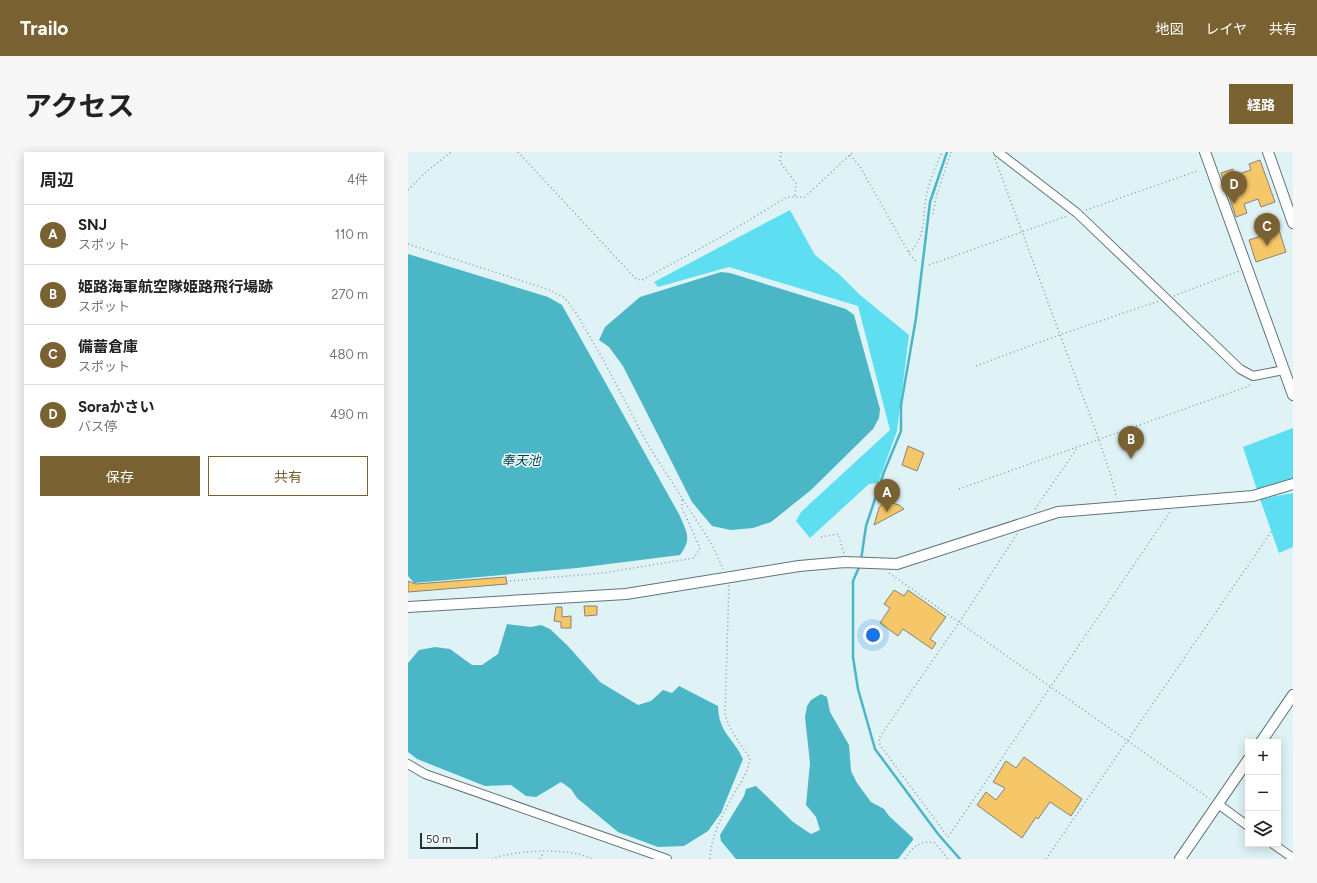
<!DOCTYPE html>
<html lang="ja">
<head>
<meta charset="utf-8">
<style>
	body { margin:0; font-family:Figtree,"Noto Sans JP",sans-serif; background:#f6f6f6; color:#222 }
	.controls { position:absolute; right:12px; bottom:12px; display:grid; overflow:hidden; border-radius:0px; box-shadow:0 2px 10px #0003 }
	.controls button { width:36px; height:36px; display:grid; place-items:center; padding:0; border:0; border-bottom:1px solid #e0e0e0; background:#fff; color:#222; font:20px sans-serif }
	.scale { position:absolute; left:12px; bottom:10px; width:58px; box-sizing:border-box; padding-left:4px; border:2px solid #283031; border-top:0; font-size:11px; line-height:14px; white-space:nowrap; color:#283031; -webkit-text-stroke:3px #f6fdff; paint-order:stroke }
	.you { position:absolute; left:465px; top:483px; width:14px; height:14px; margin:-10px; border:3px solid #fff; border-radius:50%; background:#1a73e8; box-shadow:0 0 0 6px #1a73e833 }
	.badge { display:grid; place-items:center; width:26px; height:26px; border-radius:50%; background:#796132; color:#fff; font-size:13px; font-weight:700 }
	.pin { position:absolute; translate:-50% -33px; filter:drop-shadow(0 1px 2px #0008) }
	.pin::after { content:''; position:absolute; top:21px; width:14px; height:12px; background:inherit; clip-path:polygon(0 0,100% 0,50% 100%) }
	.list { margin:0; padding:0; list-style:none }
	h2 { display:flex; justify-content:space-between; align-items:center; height:52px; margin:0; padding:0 16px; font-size:17px }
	h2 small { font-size:13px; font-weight:400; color:#767676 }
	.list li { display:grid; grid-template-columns:26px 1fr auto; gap:12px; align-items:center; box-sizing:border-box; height:60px; padding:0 16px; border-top:1px solid #e0e0e0 }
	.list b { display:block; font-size:15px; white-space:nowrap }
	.list p { margin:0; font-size:13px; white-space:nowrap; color:#767676 }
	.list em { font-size:13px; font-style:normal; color:#767676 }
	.actions { display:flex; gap:8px; padding:12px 16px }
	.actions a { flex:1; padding:9px 0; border:1px solid #796132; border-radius:0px; text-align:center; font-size:14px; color:#796132 }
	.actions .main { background:#796132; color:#fff }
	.icon { flex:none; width:22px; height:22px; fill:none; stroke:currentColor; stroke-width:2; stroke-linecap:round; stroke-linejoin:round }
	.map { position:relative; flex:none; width:885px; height:707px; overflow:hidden; border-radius:0px }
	header { display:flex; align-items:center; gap:24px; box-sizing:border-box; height:56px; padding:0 20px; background:#796132; color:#fff }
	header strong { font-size:19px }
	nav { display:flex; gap:22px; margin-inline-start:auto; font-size:14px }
	.intro { display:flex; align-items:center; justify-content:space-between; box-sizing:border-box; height:96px; padding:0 24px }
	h1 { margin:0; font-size:28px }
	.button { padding:10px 18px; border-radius:0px; background:#796132; color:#fff; font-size:14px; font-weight:700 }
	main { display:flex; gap:24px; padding:0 24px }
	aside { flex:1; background:#fff; border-radius:0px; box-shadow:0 2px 10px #0003 }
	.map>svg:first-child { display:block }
	.green { fill:#5ddef1 }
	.water { fill:#4ab6c6 }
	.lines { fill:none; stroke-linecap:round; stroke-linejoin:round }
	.stream { stroke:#4ab6c6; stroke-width:2.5 }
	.building { fill:#f5c768; stroke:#898275 }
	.minor-casing { stroke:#637477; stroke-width:10 }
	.tertiary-casing { stroke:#637477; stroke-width:12 }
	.path { stroke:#8c9a9d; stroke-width:1.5; stroke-dasharray:1 3; stroke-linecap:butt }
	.minor { stroke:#fff; stroke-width:8 }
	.tertiary { stroke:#fff; stroke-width:10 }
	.labels { text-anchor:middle; stroke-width:3; stroke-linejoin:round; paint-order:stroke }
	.water-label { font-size:13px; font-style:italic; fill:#00434c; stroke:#f6fdff }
</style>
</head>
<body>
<header>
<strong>Trailo</strong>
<nav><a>地図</a><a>レイヤ</a><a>共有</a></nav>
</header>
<div class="intro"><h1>アクセス</h1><a class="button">経路</a></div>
<main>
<aside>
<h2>周辺<small>4件</small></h2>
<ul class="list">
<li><span class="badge">A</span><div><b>SNJ</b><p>スポット</p></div><em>110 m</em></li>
<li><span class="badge">B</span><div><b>姫路海軍航空隊姫路飛行場跡</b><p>スポット</p></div><em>270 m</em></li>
<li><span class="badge">C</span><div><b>備蓄倉庫</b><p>スポット</p></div><em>480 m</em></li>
<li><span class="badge">D</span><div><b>Soraかさい</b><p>バス停</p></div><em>490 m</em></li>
</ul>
<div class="actions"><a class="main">保存</a><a>共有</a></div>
</aside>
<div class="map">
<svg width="885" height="707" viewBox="0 0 885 707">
	<rect width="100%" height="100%" fill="#dff3f6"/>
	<!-- green -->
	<g class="green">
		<path d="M382 58 407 103 432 123 452 143 501 183 489 279 470 331 461 332 402 386 388 369 393 360 482 278 450 154 321 115 250 135 246 130Z"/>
		<path d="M885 276V330L849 338 835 295Z"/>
		<path d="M885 341V395L871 401 852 347Z"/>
	</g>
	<!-- water -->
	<g class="water">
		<path d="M0 102 140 145 154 153 272 364C279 381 284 387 272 403L169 416 6 431 0 424Z"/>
		<path d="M313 120 322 121 438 157 446 163 472 257 471 266 465 277 403 338 363 370 345 376 323 378 304 374 284 350 215 214 201 195 191 188 197 175 232 145Z"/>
		<path d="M99 472 123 475 133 473 142 477 160 494 192 530 230 553 243 549 255 538 264 541 271 534 310 554C311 582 325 585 335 607L313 661 300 679 276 694 250 695 210 680 169 646 163 637 153 630 128 645 118 644 103 633 77 634 9 607 0 600V511L11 498 27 495 42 497 64 513H74L90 502Z"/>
		<path d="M413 542 419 545 422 560 441 593 443 619 449 631 463 650 476 657 481 664 505 686V688L490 707H328L313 689 312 683 336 644 338 637 348 634 385 670 403 682 412 678 408 665 398 653 402 611 397 565 399 554 403 548Z"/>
	</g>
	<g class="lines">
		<!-- stream -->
		<g class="stream">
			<path d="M453 408 458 374 476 320 493 279V253L508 166 522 50 539 0"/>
			<path d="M452 413 445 429V505L450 537 467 597 530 682 552 707"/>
		</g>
	</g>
	<!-- building -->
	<g class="building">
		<path d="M852 8 867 50 853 55 850 47 836 52 839 61 828 65 813 21 825 17 827 23 843 18 841 12Z"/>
		<path d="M871 78 878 100 848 110 841 88Z"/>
		<path d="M500 294 516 301 509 319 494 313Z"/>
		<path d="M481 350 491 353 496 357 466 373 471 356 474 352Z"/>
		<path d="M98 425 99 432 0 440V429L8 432Z"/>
		<path d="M486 438 496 444 500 438 538 465 522 487 528 491 524 497 495 477 490 484 472 471 482 456 476 452Z"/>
		<path d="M176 454H189V463L177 464Z"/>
		<path d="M148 455H154V465L163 464V476H153V470L146 469Z"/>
		<path d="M616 605 674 647 663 664 642 650 630 667 628 665 614 686 569 653 578 640 588 648 597 636 585 630 596 612 598 609 608 616Z"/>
	</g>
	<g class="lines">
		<!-- minor casing -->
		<g class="minor-casing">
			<g id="minor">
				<path d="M590 0 669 61 832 217 845 224 876 218"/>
				<path d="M0 612 17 622 259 707"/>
				<path d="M810 652 840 674"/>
				<path d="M865 692 885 706"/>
			</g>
		</g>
		<!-- tertiary casing -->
		<g class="tertiary-casing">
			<g id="tertiary">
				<path d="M797 0 885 243"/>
				<path d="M860 0 885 71"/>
				<path d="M0 455 218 442 391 414 437 410 489 412 650 360 845 344 885 332"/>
				<path d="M853 590 885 543"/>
				<path d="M772 707 840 608"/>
			</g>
		</g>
		<!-- path -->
		<g class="path">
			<path d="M110 0 228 127 234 128 313 85 379 45H397L445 0"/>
			<path d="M373 0 372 10 388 31 387 45"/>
			<path d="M442 3 451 13 502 103 510 111"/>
			<path d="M587 7 691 288 702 321 709 346"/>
			<path d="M0 38 17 21 43 0"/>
			<path d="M678 58 789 19"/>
			<path d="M525 62 528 45 543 0"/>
			<path d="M0 92 142 138 157 146 168 161 196 209 240 293 303 391 315 417"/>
			<path d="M501 100C519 87 514 61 519 41 522 27 528 13 534 0"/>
			<path d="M521 113 659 64"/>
			<path d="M766 144 831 119"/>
			<path d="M568 214 651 183 751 149"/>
			<path d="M551 337 841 234 842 231"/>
			<path d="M627 357 668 298 667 296"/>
			<path d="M609 382 552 469 471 586 472 593 540 685 762 360"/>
			<path d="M413 385 430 382 436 401"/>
			<path d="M481 421 802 647"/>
			<path d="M102 429 195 421 286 406 292 396 274 356V346"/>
			<path d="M84 707C107 698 162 695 184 707"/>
			<path d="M132 707 136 700"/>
			<path d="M302 707C303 683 315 661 327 640 334 628 340 620 342 606 332 591 322 580 317 562L321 433"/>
			<path d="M497 707C504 695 512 688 527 691L540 707"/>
			<path d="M638 707 863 380"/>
		</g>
		<!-- minor -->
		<use href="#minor" class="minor"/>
		<!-- tertiary -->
		<use href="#tertiary" class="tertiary"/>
	</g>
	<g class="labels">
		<!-- water labels -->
		<g class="water-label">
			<text x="113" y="313">奉天池</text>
		</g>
	</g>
</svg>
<div class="controls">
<button>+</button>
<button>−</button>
<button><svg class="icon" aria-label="layers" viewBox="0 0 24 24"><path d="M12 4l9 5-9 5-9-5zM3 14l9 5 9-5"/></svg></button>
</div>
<div class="scale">50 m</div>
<div class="you"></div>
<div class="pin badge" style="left:479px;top:360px">A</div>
<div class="pin badge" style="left:723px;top:307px">B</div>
<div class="pin badge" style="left:859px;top:94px">C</div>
<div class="pin badge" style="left:826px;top:52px">D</div>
</div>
</main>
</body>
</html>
